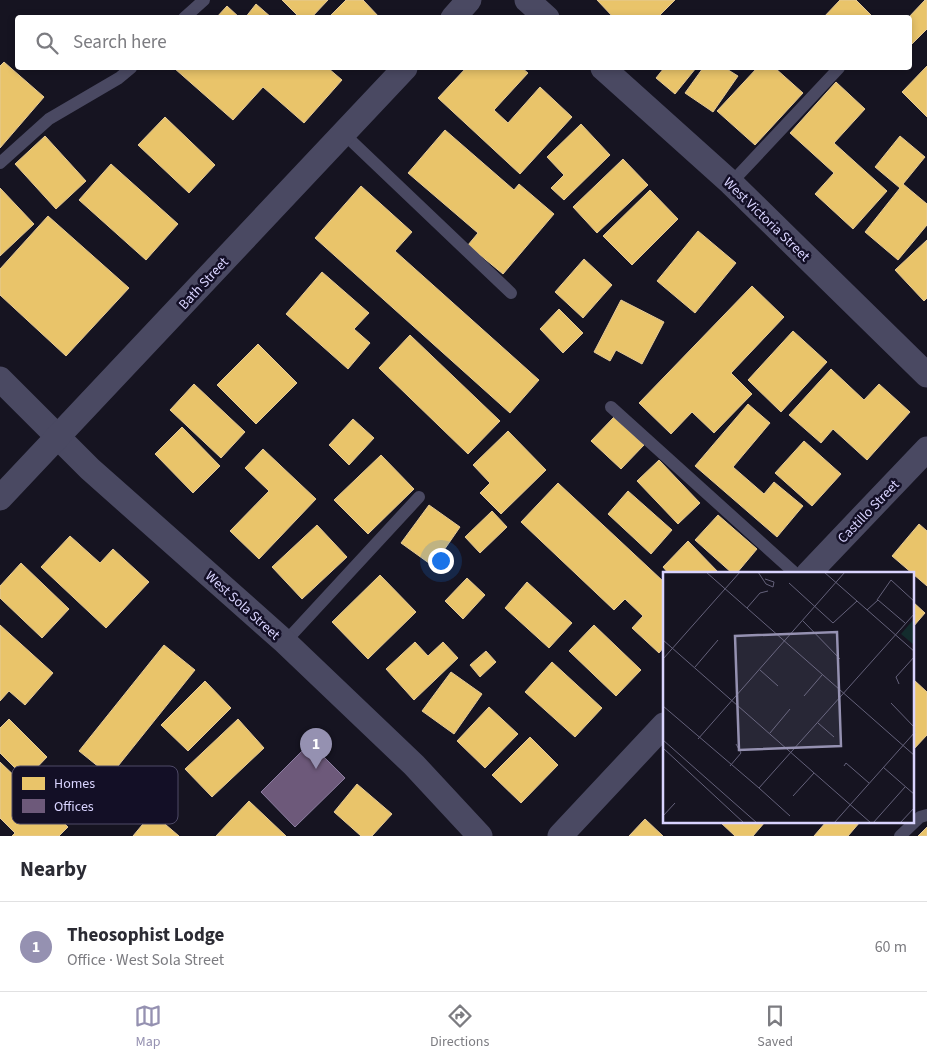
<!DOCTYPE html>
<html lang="en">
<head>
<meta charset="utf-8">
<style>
	body { margin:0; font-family:"Source Sans 3",sans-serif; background:#f2f2f3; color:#2b2b33 }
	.you { position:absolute; left:440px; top:560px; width:18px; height:18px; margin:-12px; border:4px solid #fff; border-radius:50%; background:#1a73e8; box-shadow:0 0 0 8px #1a73e833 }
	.badge { display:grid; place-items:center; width:32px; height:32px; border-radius:50%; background:#9591b1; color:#fff; font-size:16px; font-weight:700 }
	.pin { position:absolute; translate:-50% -41px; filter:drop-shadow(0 1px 2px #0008) }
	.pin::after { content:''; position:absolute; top:26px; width:18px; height:15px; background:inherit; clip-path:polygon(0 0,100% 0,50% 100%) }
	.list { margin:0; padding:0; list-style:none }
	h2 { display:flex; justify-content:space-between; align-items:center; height:65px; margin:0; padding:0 20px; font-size:21px }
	h2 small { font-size:16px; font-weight:400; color:#7c7c81 }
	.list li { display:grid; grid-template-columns:32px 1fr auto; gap:15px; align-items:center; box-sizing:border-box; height:90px; padding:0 20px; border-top:1px solid #e1e1e2 }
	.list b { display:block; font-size:19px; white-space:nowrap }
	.list p { margin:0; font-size:16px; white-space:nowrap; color:#7c7c81 }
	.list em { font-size:16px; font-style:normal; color:#7c7c81 }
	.icon { flex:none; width:28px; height:28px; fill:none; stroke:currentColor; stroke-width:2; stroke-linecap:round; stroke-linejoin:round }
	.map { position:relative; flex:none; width:927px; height:836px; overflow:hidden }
	.search { position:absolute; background:#fff; box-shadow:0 2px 8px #0003; left:15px; right:15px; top:15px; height:55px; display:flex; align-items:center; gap:12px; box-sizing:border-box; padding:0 18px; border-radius:5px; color:#7c7c81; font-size:19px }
	.sheet { height:155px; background:#fff }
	nav { display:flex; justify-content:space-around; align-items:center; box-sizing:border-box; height:70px; border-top:1px solid #e1e1e2; background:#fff; font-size:14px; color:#7c7c81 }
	nav a { display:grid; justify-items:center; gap:2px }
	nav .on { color:#9591b1 }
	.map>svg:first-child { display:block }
	.homes { fill:#e9c46a; stroke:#e4c997 }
	.offices { fill:#6d597a; stroke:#8d7ea2 }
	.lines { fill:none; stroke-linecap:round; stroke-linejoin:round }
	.lane { stroke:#4a4962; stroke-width:12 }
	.street { stroke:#4a4962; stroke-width:25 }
	.labels { text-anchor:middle; stroke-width:5; stroke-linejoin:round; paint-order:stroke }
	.street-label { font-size:14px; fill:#d9d4ff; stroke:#130f26 }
	.inset-road { fill:none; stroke:#64617a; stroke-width:1 }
	.view { fill:#9591b1; fill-opacity:0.15; stroke:#9591b1; stroke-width:2.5 }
	.inset-edge { fill:none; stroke:#d9d4ff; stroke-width:2.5 }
	.key { fill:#130f26; stroke:#4e4a67; stroke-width:1 }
	.key-label { font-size:14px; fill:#d9d4ff }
</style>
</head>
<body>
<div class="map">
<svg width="927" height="836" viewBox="0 0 927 836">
	<rect width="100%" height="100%" fill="#161421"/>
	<!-- homes -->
	<g class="homes">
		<path d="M282 0H328L311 18H300Z"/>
		<path d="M346 0H363L380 18H328Z"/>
		<path d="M597 0H675L657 18H614Z"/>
		<path d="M840 0H856L874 18H823Z"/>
		<path d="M925 0H927V29L910 46V18H908Z"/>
		<path d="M256 4 272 18H245Z"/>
		<path d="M227 6 240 18H216Z"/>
		<path d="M4 62 44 97 0 148V66Z"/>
		<path d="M927 66V117L902 92Z"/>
		<path d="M174 68H328L342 80 304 123 263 87 233 120Z"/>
		<path d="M466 68H522L528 73 494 110 508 123 540 87 572 117 520 174 438 98Z"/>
		<path d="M664 68H696L675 94 656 78Z"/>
		<path d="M703 68H725L738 76 713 112 685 93Z"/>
		<path d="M757 68H775L803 93 755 145 717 111Z"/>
		<path d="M836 82 865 109 834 143 887 191 853 229 815 194 834 173 790 133Z"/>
		<path d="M165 117 215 165 189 193 138 145Z"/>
		<path d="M581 124 610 155 564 200 551 188 564 175 547 157Z"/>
		<path d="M445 130 514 190 519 184 554 214 503 274 468 245 478 233 408 173Z"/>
		<path d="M45 136 86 181 56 209 15 164Z"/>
		<path d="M900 136 925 157 903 184 927 204V225L898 260 865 232 900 188 875 167Z"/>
		<path d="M623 159 648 185 597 233 573 207Z"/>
		<path d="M111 164 178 224 146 260 79 200Z"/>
		<path d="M361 186 412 232 395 251 539 380 510 413 315 238Z"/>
		<path d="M0 188 34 224 0 256Z"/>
		<path d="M650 190 678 219 632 265 603 236Z"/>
		<path d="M48 216 129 288 66 356 0 295V269Z"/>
		<path d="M698 231 736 263 695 313 657 281Z"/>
		<path d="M927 240V298L924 301 895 270Z"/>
		<path d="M584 259 612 285 583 318 555 292Z"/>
		<path d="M322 272 369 313 354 329 370 343 348 369 286 314Z"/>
		<path d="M752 286 784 317 731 373 752 394 714 433 692 412 671 434 639 403Z"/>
		<path d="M621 300 664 322 642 364 616 350 610 361 594 352Z"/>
		<path d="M559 309 583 333 563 353 540 329Z"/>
		<path d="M793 331 827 362 781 412 748 380Z"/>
		<path d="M410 335 500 421 468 454 379 368Z"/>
		<path d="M258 344 297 383 256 424 217 385Z"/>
		<path d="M831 369 864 400 879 384 910 412 867 460 833 429 821 443 789 415Z"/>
		<path d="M194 384 245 432 221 458 170 410Z"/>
		<path d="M748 404 770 423 733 467 764 494 774 482 803 506 777 537 695 466Z"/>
		<path d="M614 417 644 445 621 469 591 441Z"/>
		<path d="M353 419 374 438 349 465 329 445Z"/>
		<path d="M182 427 220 466 193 493 155 454Z"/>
		<path d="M508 431 546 470 501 514 480 493 490 483 473 465Z"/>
		<path d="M804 441 841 474 812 506 775 473Z"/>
		<path d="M263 449 316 499 259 559 230 531 269 491 245 468Z"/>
		<path d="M381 455 414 489 368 534 334 500Z"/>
		<path d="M659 460 700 503 678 524 637 481Z"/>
		<path d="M558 483 664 582V647L659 653 632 628 643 616 625 599 614 610 521 522Z"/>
		<path d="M628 491 672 530 651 554 608 514Z"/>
		<path d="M429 505 460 527 433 566 401 543Z"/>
		<path d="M492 511 507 527 480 553 465 537Z"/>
		<path d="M718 515 757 549 736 574H733L695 540Z"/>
		<path d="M919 524 927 531V586L892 556Z"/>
		<path d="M317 525 347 557 302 599 272 567Z"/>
		<path d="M70 536 100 563 113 549 149 582 106 628 41 567Z"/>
		<path d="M688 541 720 574H669L663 567Z"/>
		<path d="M21 563 69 609 42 638 0 598V586Z"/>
		<path d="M380 575 416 612 368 659 332 622Z"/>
		<path d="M467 578 485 595 463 619 445 601Z"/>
		<path d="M527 582 572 623 549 648 505 608Z"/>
		<path d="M913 602 925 613 913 627Z"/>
		<path d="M0 625 53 673 25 705 9 691 0 701Z"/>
		<path d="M594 625 641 670 616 696 569 651Z"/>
		<path d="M415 642 428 656 443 642 458 658 414 700 386 669Z"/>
		<path d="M164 645 195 670 110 776 79 751Z"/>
		<path d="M486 651 496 662 480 677 470 665Z"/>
		<path d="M552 662 602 708 575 737 525 692Z"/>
		<path d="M451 672 482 694 454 734 422 711Z"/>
		<path d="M914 680 927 692V735L913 750Z"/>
		<path d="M205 681 231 708 188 751 161 725Z"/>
		<path d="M489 707 518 734 485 768 457 741Z"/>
		<path d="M9 719 47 757 26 779 0 753V728Z"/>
		<path d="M238 719 264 748 212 797 185 769Z"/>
		<path d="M530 737 558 765 521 803 492 775Z"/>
		<path d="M0 762 68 827 59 836H12L15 833 0 818Z"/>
		<path d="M357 784 392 814 372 836H361L334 812Z"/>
		<path d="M249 801 286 836H216Z"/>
		<path d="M152 813 179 836H133Z"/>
		<path d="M645 819 663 836H629Z"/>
		<path d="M720 822H765L753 836H735Z"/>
		<path d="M826 822H860L848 836H814Z"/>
		<path d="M927 827V836H918Z"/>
	</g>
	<!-- offices -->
	<path class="offices" d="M310 743 345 778 295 827 261 792Z"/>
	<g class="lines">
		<!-- lane -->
		<g class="lane">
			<path d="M184 18 204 0"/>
			<path d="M343 133 511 293"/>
			<path d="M0 163 49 119 119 78 131 68"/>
			<path d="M731 183 839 68"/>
			<path d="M611 407 796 574"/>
			<path d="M285 642 419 497"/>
			<path d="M900 836 920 817 927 815"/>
		</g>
		<!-- street -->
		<g class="street">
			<path d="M527 0 547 18"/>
			<path d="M453 18 469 0"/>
			<path d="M603 68 731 183 927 375"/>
			<path d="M0 379 90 469 285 642 414 765 480 836"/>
			<path d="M0 498 405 68"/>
			<path d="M808 574 927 449"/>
			<path d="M560 836 664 725"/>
		</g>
	</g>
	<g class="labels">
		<!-- street labels -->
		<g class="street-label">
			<text transform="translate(767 219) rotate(44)" y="5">West Victoria Street</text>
			<text transform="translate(203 283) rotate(-47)" y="5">Bath Street</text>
			<text transform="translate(868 511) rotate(-46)" y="5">Castillo Street</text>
			<text transform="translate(243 605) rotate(42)" y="5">West Sola Street</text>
		</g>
	</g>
	<!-- overview -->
	<g transform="translate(663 572)">
		<rect width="251" height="251" fill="#161421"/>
		<path d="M251 47 252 73H251L238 62Z" fill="#132c2d"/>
		<path class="inset-road" d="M43 0 252 184M95 0 103 12 110 15 111 10 102 7M161 0 252 80M126 11 170 51 194 29M214 28 228 8 252 30M84 36 97 21 105 19M204 38 215 28 242 51M140 49 177 87M0 68 208 251M0 87 77 0M32 95 55 68M97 98 115 114M236 112 233 105 252 84M141 124 159 103M228 131 252 156M0 134 96 216 252 41M155 151 171 165M107 161 127 137M35 167 182 0M0 168 94 251M0 176 81 251M67 194 78 181 73 172M181 194 183 191 206 211M220 195 252 223M96 216 127 244M130 224 151 201M0 244 12 231M171 251 252 160M210 251 242 215M237 251 252 235"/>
		<path class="view" d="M174 60 178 174 76 178 72 64Z"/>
		<rect width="251" height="251" class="inset-edge"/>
	</g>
	<!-- legend -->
	<rect x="12" y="766" width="166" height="58" rx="8" class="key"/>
	<rect x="22" y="777" width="23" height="13" fill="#e9c46a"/>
	<rect x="22" y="799" width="23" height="14" fill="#6d597a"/>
	<g class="key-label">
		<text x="54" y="788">Homes</text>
		<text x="54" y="811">Offices</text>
	</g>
</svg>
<div class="you"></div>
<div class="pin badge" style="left:316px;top:769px">1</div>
<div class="search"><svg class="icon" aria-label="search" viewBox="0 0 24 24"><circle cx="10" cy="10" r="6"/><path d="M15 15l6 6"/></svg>Search here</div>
</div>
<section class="sheet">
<h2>Nearby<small></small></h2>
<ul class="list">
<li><span class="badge">1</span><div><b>Theosophist Lodge</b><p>Office · West Sola Street</p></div><em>60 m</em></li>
</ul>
</section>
<nav>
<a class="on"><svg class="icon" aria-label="map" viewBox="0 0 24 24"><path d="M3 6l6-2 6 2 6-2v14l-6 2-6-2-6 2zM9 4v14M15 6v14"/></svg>Map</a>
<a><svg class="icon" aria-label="directions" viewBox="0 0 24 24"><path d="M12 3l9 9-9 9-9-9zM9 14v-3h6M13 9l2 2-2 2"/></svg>Directions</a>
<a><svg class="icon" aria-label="saved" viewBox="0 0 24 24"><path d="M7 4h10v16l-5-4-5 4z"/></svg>Saved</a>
</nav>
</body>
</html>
